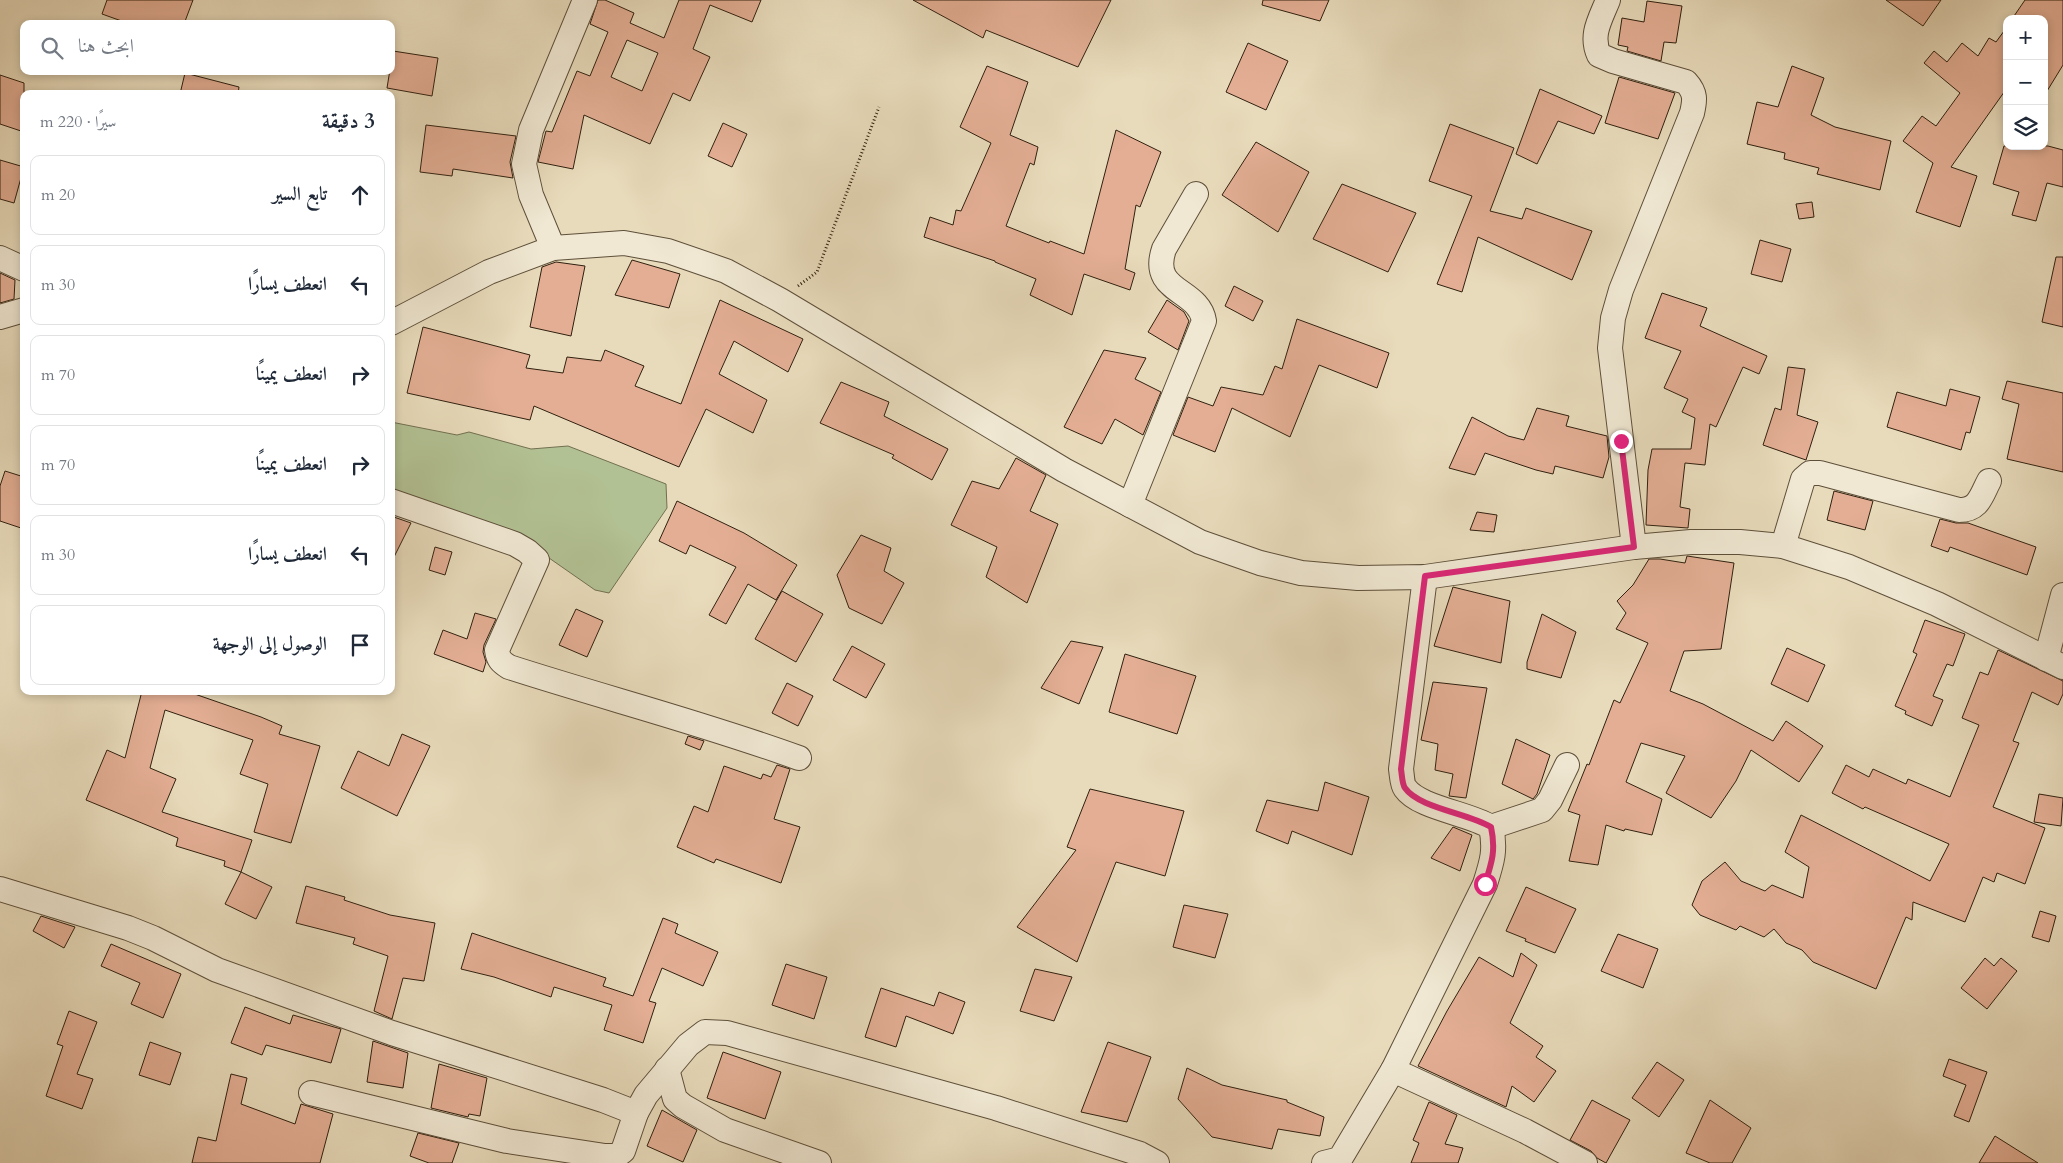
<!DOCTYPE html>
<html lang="ar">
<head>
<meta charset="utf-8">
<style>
	body { margin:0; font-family:Cardo,Amiri,serif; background:#f6f6f7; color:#1f2937; direction:rtl }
	.controls { position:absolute; right:15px; top:15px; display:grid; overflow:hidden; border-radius:10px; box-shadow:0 2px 8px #0003 }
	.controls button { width:45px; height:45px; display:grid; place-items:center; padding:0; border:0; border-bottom:1px solid #e0e1e3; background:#fff; color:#1f2937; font:25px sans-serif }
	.stop { position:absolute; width:15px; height:15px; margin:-11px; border:4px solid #db2777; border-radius:50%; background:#fff }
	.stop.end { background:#db2777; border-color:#fff; box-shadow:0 1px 5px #0008 }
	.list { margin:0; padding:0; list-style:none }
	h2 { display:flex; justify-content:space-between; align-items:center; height:65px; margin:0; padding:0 20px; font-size:21px }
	h2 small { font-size:16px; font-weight:400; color:#747a83 }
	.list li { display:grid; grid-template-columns:32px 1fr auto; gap:15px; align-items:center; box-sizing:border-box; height:80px; margin:0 10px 10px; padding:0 10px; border:1px solid #e0e1e3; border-radius:10px }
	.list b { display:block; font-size:19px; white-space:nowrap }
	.list em { font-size:16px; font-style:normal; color:#747a83 }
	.icon { flex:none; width:28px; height:28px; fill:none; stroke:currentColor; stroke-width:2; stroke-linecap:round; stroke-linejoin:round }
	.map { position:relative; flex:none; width:2063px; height:1163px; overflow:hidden; direction:ltr }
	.search { position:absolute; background:#fff; box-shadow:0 2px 8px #0003; left:20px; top:20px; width:375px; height:55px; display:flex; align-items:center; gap:12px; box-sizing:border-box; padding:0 18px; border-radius:10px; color:#747a83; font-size:19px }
	.panel { position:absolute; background:#fff; box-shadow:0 2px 8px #0003; left:20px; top:90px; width:375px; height:605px; border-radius:10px; direction:rtl }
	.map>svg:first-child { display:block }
	.green { fill:#b2c193; stroke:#717051 }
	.building { fill:#e3ae94; stroke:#30200f; fill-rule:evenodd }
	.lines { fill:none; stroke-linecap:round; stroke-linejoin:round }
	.street-casing { stroke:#5e4f3a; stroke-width:26 }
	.path { stroke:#30200f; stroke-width:3; stroke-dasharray:1 2.5; stroke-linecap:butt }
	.street { stroke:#f0e8d3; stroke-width:24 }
	.route { stroke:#db2777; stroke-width:6 }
</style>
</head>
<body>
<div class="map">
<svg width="2063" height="1163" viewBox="0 0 2063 1163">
	<rect width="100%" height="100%" fill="#e8dbbb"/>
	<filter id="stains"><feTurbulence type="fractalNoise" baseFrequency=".004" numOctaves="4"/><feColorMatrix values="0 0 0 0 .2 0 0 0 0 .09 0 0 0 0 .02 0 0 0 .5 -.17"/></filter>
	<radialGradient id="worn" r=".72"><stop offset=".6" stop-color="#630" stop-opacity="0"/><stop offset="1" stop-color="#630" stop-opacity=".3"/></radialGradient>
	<!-- green -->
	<path class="green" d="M391 422 457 435 469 432 531 449 568 446 666 484 667 508 609 593 595 590 539 551 391 490Z"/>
	<!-- building -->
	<g class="building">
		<path d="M107 0H193L184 24H130L102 14Z"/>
		<path d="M598 0H605L634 13 630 23 664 38 679 0H761L752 22 710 5 693 49 710 57 690 101 673 93 650 144 584 115 573 169 538 162 546 131 552 132 577 71 590 76 608 32 590 24ZM627 40 658 53 642 91 611 77Z"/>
		<path d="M913 0H1111L1078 67 986 30 983 38Z"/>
		<path d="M1263 0H1329L1320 21 1262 5Z"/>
		<path d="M1886 0H1941L1923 26Z"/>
		<path d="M2025 0H2063V65L2044 96V19H2012Z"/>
		<path d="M1647 1 1682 6 1676 43 1664 42 1661 61 1627 51 1628 47 1618 45 1622 18 1644 22Z"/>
		<path d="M2007 27V88L1951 167 1977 176 1960 227 1916 212 1933 163 1903 141 1922 116 1936 126 1960 93 1924 63 1934 51 1947 62 1962 43 1978 56 1989 38 1996 42Z"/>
		<path d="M1248 43 1288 61 1266 110 1226 92Z"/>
		<path d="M393 51 438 58 432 96 387 88Z"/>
		<path d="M987 66 1028 82 1010 135 1038 147 1034 165 1030 163 1006 226 1049 243 1050 241 1084 254 1116 130 1161 152 1140 207 1136 205 1125 269 1135 273 1130 290 1084 274 1072 315 1030 295 1036 279 995 262V261L924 237 930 217 953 225 956 210 961 211 991 143 960 127Z"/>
		<path d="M1792 66 1824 78 1811 115 1835 127 1891 141 1880 190 1817 174 1819 168 1784 159 1785 153 1747 144 1757 102 1778 107Z"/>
		<path d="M185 73 239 87 238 94H180Z"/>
		<path d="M0 75 24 83V132L0 124Z"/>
		<path d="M1619 77 1675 93 1658 139 1605 123Z"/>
		<path d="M1540 89 1602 116 1594 134 1558 121 1537 164 1516 154Z"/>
		<path d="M723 123 747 134 732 167 708 156Z"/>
		<path d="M1450 124 1514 148 1490 211 1522 219 1526 208 1592 231 1572 280 1478 237 1462 292 1437 284 1472 196 1429 181Z"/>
		<path d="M426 125 516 136 510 162 513 178 453 169 452 176 420 172Z"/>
		<path d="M1256 142 1309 172 1278 232 1222 195Z"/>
		<path d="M2004 146H2048L2063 150V187L2047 183 2036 221 2012 215 2019 192 1993 184Z"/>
		<path d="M0 160 24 167 14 203 0 199Z"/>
		<path d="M1342 184 1416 213 1388 272 1313 239Z"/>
		<path d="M1812 202 1814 217 1799 219 1796 204Z"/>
		<path d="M1760 240 1791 249 1782 282 1751 274Z"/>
		<path d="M2056 257H2063V327L2042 322Z"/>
		<path d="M632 260 680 274 669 308 615 295Z"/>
		<path d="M556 262 585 266 571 336 530 327 542 267Z"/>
		<path d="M0 273 15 280 14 299 0 303Z"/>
		<path d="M1234 286 1263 301 1253 321 1225 306Z"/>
		<path d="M1662 293 1707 308 1700 326 1767 356 1759 374 1743 367 1716 427 1710 424 1705 465 1685 463 1680 507 1690 509 1688 528 1646 525 1648 470 1652 449H1691L1695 418 1682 412 1688 399 1664 388 1681 351 1645 338Z"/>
		<path d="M720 300 803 339 788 372 734 341 719 374 767 400 753 433 706 409 679 467 534 406 530 420 407 393 423 327 530 355 526 368 563 373 567 357 601 361 605 350 644 366 635 386 681 404Z"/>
		<path d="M1167 300 1184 312 1189 321 1178 350 1148 332Z"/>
		<path d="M1297 319 1389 353 1377 388 1319 365 1290 437 1232 408 1215 452 1173 435 1188 397 1213 406 1221 387 1263 395 1275 366 1282 369Z"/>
		<path d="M1104 350 1146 358 1135 379 1161 392 1143 435 1115 419 1102 444 1064 427Z"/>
		<path d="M1788 367 1805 369 1797 415 1818 422 1806 460 1763 445 1775 408 1781 410Z"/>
		<path d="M2007 381 2063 393V472L2007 459 2019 404 2002 399Z"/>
		<path d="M841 382 889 402 884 416 948 449 932 480 892 458 894 455 820 423Z"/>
		<path d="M1950 389 1980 397 1970 433 1966 432 1961 450 1887 427 1897 392 1946 406Z"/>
		<path d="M1537 408 1569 416 1566 426 1607 436 1609 457 1603 478 1555 466 1553 474 1536 470 1485 453 1475 475 1449 468 1472 417 1508 436 1524 440Z"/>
		<path d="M1016 458 1046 475 1030 511 1058 524 1027 603 986 577 997 547 951 525 972 481 999 489Z"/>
		<path d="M5 471 24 477V529L0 521V486Z"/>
		<path d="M1834 491 1873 501 1865 530 1827 520Z"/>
		<path d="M677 501 744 533 797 565 776 600 748 584 726 624 709 615 736 567 690 545 686 554 659 541Z"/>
		<path d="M1477 512 1497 515 1494 532 1470 530Z"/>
		<path d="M391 516 411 523 391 563Z"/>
		<path d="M1940 519 1956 523H1968L2036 547 2027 575 1950 547 1948 552 1931 546Z"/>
		<path d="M861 535 891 548 884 571 904 583 882 624 849 608 837 575Z"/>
		<path d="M435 547 452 552 445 575 429 570Z"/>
		<path d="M1687 556 1734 563 1721 649 1684 651 1670 691 1703 704 1773 741 1786 721 1823 746 1799 782 1751 750 1736 781 1711 818 1666 793 1685 756 1641 743 1626 782 1662 799 1652 835 1625 829 1624 831 1606 825 1598 865 1569 861 1580 815 1568 811 1587 764 1589 765 1614 700 1620 703 1648 643 1616 629 1626 613 1617 601 1633 585 1649 559H1660L1685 563Z"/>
		<path d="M1453 587 1510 601 1501 663 1434 646Z"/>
		<path d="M782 591 823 614 796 662 755 639Z"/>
		<path d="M576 609 603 621 587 657 559 645Z"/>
		<path d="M475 613 496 619 484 645 483 652 486 662 483 672 434 654 443 630 467 639Z"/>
		<path d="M1542 614 1576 632 1561 678 1527 669V662Z"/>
		<path d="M1925 620 1965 634 1953 666 1947 664 1933 696 1943 700 1932 726 1905 714 1906 711 1895 706 1917 654 1913 652Z"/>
		<path d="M1071 641 1103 647 1079 704 1041 688Z"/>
		<path d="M852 646 885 664 866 698 833 680Z"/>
		<path d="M1787 648 1825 665 1808 702 1771 684Z"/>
		<path d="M1998 650 2063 681V694L2058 705 2032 692 2013 741 2019 743 1993 807 2045 828 2025 884 1997 873 1994 882 1983 877 1965 922 1913 902 1912 920 1906 917 1876 989 1813 962 1802 950 1786 943 1774 929 1764 937 1740 926 1736 930 1700 915 1692 905 1702 881 1725 862 1741 881 1765 891 1772 885 1803 898 1809 867 1785 852 1801 815 1930 881 1949 844 1865 807 1863 809 1832 793 1846 765 1869 777 1873 769 1906 784 1908 779 1950 797 1979 725 1962 718 1980 672 1988 675Z"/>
		<path d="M1125 654 1196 676 1177 734 1109 712Z"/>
		<path d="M1433 682 1487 688 1466 798 1449 796 1453 774 1435 770 1438 744 1421 740Z"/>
		<path d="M787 683 813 696 798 726 772 713Z"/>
		<path d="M142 691H186L261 717 282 726 279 734 320 746 291 843 254 832 268 784 240 774 253 740 165 710 150 768 176 779 162 812 252 840 241 872 224 866 225 861 176 846 178 838 86 800 107 750 125 758Z"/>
		<path d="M402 734 430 746 397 816 341 788 358 751 389 766Z"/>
		<path d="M688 736 704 741 700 750 685 744Z"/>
		<path d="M1516 739 1550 755 1537 794 1533 799 1502 784Z"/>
		<path d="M777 765 790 769 774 819 800 827 781 883 716 859 714 863 677 847 694 806 708 812 724 766 761 779 763 774 771 777Z"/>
		<path d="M1325 782 1369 797 1352 855 1292 831 1288 844 1256 831 1267 800 1318 811Z"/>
		<path d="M1090 789 1184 811 1165 876 1116 862 1077 962 1017 927 1076 850 1067 847Z"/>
		<path d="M2039 794 2063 798 2061 826 2034 822Z"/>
		<path d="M1453 827 1472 835 1460 871 1431 858Z"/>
		<path d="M241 872 272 887 256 919 225 904Z"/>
		<path d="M306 886 345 897 344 900 390 915 435 923 424 981 403 978 392 1019 374 1011 388 956 353 944 355 938 296 923Z"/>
		<path d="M1526 887 1576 909 1555 953 1525 941 1526 939 1506 931Z"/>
		<path d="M1184 905 1228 914 1215 958 1173 947Z"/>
		<path d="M2040 911 2056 916 2049 942 2032 937Z"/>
		<path d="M41 916 75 927 64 948 33 931Z"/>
		<path d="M663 918 678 924 675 933 718 952 703 986 662 968 649 1001 656 1003 643 1043 604 1030 612 1005 554 987 551 997 494 977 461 969 472 933 606 978 603 986 633 996Z"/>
		<path d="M1618 934 1658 949 1643 988 1601 971Z"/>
		<path d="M111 944 181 974 163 1018 131 1004 140 983 101 966Z"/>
		<path d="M1521 953 1537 965 1510 1023 1543 1046 1536 1057 1556 1071 1534 1102 1512 1086 1506 1107 1418 1066 1447 1011 1479 957 1513 977Z"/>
		<path d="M1985 958 1994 966 2001 958 2017 971 1987 1009 1961 988Z"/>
		<path d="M786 964 827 977 814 1019 772 1005Z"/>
		<path d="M1035 969 1072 977 1054 1021 1020 1011Z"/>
		<path d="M881 988 934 1006 939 992 965 1002 953 1034 906 1016 896 1047 865 1037Z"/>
		<path d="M245 1007 290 1024 293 1015 341 1029 331 1063 266 1045 262 1055 231 1043Z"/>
		<path d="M69 1011 97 1022 77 1074 93 1079 82 1109 46 1096 63 1046 57 1044Z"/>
		<path d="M373 1041 408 1053 403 1088 367 1082Z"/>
		<path d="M150 1042 181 1053 170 1085 139 1075Z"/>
		<path d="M1108 1042 1151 1057 1127 1122 1081 1112Z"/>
		<path d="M723 1052 781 1072 765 1119 707 1098Z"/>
		<path d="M1949 1059 1987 1072 1969 1122 1954 1116 1966 1085 1943 1076Z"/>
		<path d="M1657 1062 1684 1080 1659 1117 1632 1098Z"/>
		<path d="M439 1064 487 1078 480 1116 469 1114 468 1117 431 1108Z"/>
		<path d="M1187 1068 1222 1085 1287 1100V1102L1324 1117 1320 1136 1278 1129 1272 1149 1212 1137 1178 1099Z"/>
		<path d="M231 1074 247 1078 241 1104 295 1124 301 1104 333 1114 320 1163H192L198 1137 216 1141Z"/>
		<path d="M1592 1100 1630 1120 1606 1163 1597 1158 1591 1151 1570 1140Z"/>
		<path d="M1710 1100 1751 1128 1732 1163H1710L1686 1153Z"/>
		<path d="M1429 1102 1457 1115 1445 1144 1463 1148 1458 1163H1411L1419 1143 1413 1140Z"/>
		<path d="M662 1110 697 1130 683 1162 647 1146Z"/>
		<path d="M418 1133 459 1143 452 1163H429L410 1156Z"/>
		<path d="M1995 1136 2038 1163H1979Z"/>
	</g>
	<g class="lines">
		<!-- street casing -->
		<g class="street-casing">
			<g id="street">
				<path d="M1608 0C1600 20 1590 35 1599 55L1613 61 1686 82C1696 93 1695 100 1692 113L1621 290 1613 318 1610 348 1634 547"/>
				<path d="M553 248 531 195 524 164 531 130 585 0"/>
				<path d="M0 258 24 269"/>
				<path d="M0 317 24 310"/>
				<path d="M391 323 489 272 553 248 624 243 668 251 726 271 780 300 1064 470 1200 542 1260 563 1301 573 1358 578 1425 577 1634 547 1691 542H1740L1783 546 1849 567 1937 604 2063 667"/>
				<path d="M391 501 515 544 527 551 537 560 497 650C498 659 501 662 509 667 605 698 703 723 799 758"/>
				<path d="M1130 505 1204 321C1199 288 1149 293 1164 249L1196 194"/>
				<path d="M1783 546 1803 479 1810 473H1820L1959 510C1979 510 1981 496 1989 481"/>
				<path d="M2046 659 2063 595"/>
				<path d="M1491 827 1542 810 1550 800 1567 765"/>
				<path d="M0 889 128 928 153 938 217 970 392 1033 603 1100 636 1113 646 1095 688 1045 705 1032 727 1033 996 1108 1140 1154 1157 1163"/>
				<path d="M667 1069 675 1099 683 1106 725 1130 819 1163"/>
				<path d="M1393 1070 1525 1131 1585 1163"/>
				<path d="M311 1093 507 1141 605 1156H616L623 1151 636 1113"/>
				<path d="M1324 1163 1340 1159 1393 1070 1485 884C1492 862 1496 850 1491 827 1468 813 1419 808 1405 788 1402 784 1402 775 1401 769L1425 577"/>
			</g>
		</g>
		<!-- path -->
		<path class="path" d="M798 286 817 272 879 107"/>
		<!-- street -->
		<use href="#street" class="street"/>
	</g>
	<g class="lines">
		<!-- route -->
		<path class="route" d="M1485 884C1492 862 1496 850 1491 827 1468 813 1419 808 1405 788 1402 784 1402 775 1401 769L1425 576 1634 547 1621 441"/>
	</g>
	<rect width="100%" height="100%" filter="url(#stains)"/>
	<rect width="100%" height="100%" fill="url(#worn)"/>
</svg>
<div class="controls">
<button>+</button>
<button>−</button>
<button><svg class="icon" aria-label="layers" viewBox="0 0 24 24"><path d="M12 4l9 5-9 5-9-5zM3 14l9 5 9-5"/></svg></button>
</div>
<div class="stop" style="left:1485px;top:884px"></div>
<div class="stop end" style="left:1621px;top:441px"></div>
<div class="search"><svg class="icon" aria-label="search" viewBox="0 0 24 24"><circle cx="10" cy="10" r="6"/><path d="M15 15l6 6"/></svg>ابحث هنا</div>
<section class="panel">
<h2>3 دقيقة<small>سيرًا · 220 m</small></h2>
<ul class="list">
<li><svg class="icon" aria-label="ahead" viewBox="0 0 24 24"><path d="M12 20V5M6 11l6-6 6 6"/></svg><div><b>تابع السير</b></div><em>20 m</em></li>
<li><svg class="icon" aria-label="left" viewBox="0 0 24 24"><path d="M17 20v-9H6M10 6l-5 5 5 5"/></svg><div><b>انعطف يسارًا</b></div><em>30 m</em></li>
<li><svg class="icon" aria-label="right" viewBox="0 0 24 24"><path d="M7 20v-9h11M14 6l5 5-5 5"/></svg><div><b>انعطف يمينًا</b></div><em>70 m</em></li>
<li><svg class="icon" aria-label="right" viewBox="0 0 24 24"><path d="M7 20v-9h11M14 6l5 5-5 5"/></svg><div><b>انعطف يمينًا</b></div><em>70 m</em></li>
<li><svg class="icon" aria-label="left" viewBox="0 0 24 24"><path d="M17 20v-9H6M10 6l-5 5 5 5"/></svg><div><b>انعطف يسارًا</b></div><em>30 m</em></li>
<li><svg class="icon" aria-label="arrive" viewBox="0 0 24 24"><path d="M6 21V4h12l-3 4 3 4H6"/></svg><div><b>الوصول إلى الوجهة</b></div></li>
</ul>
</section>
</div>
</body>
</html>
